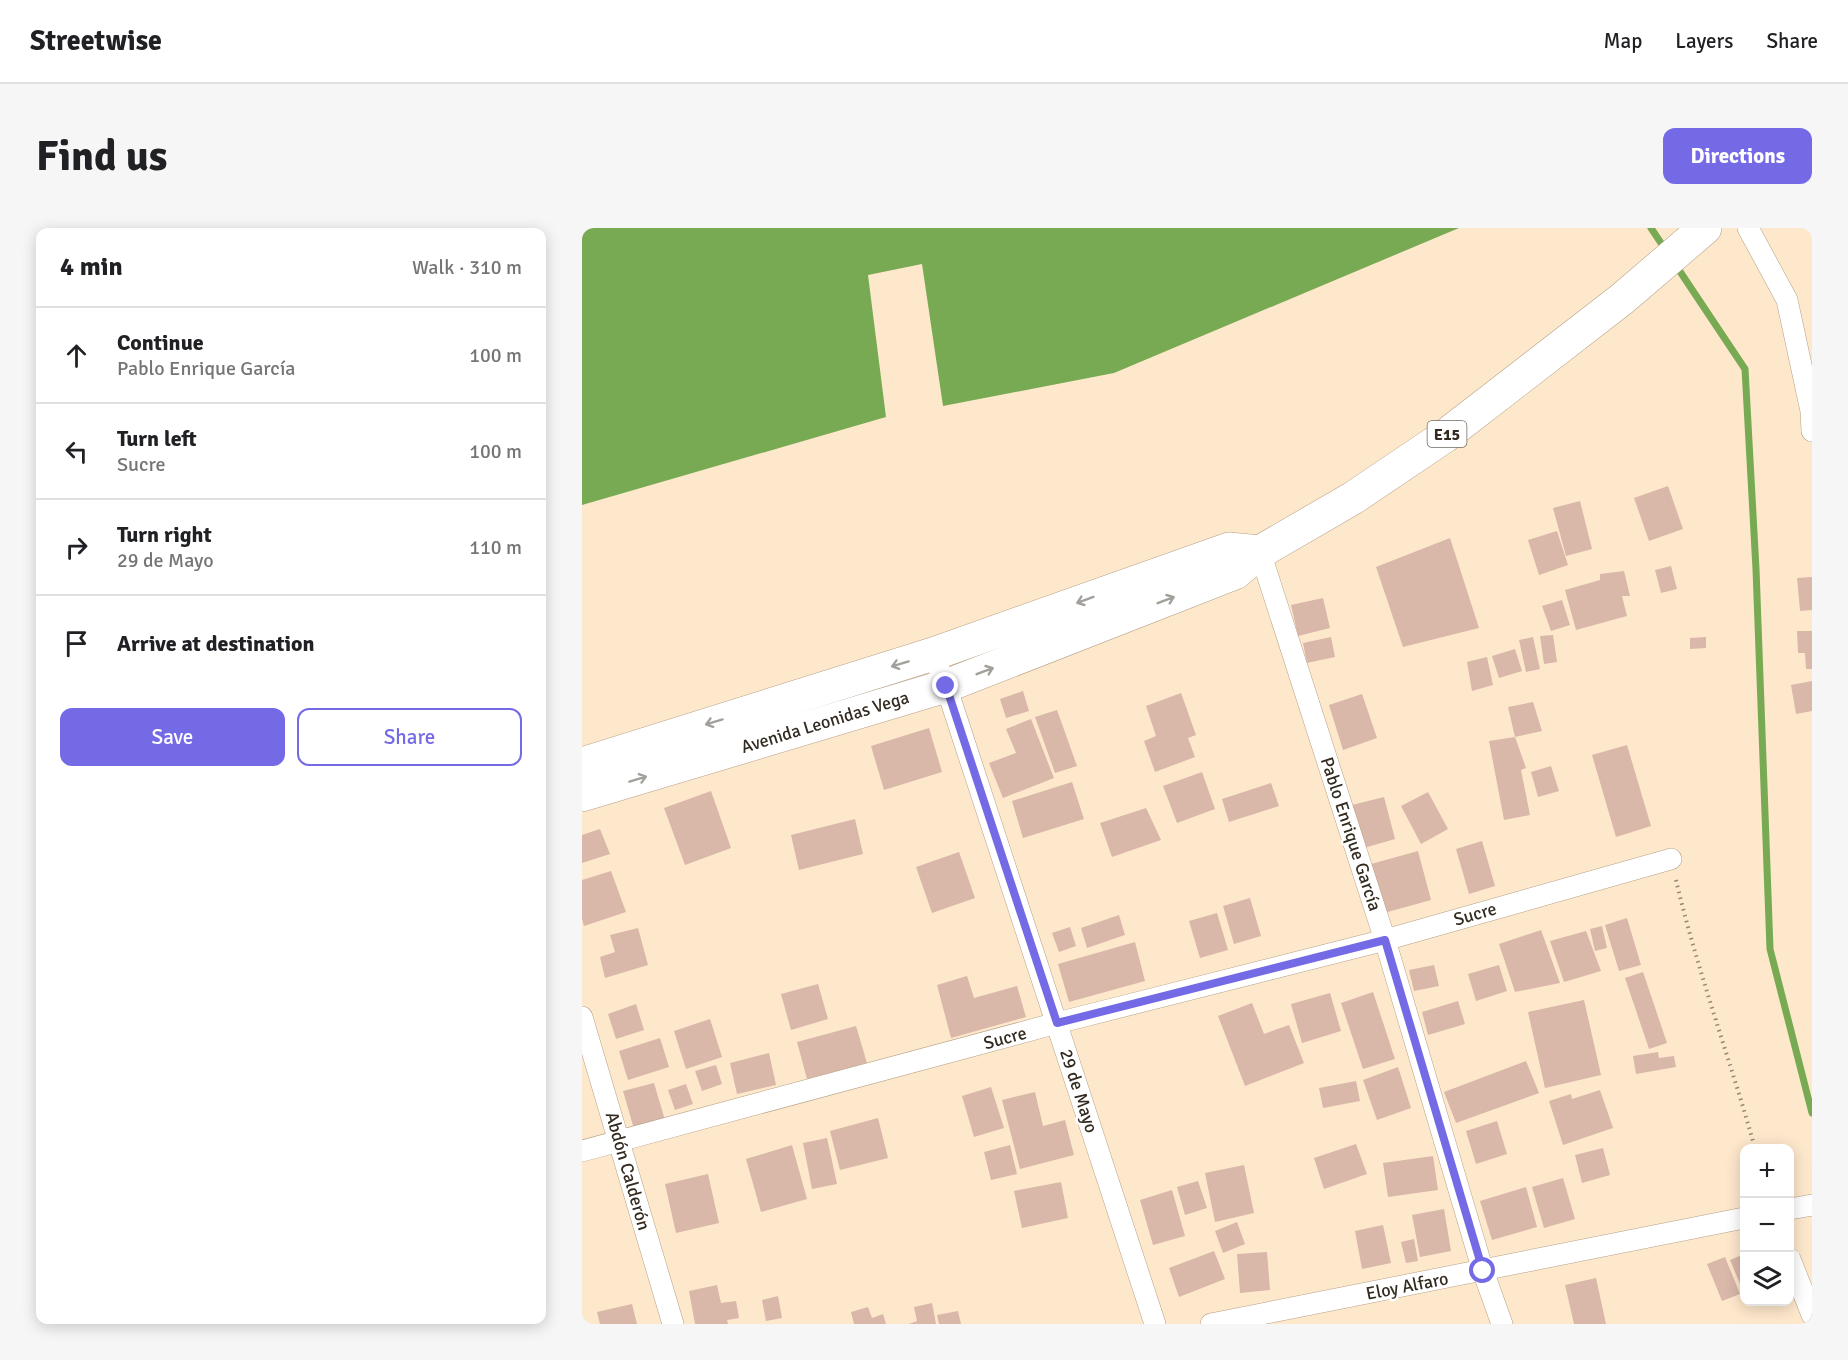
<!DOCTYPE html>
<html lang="en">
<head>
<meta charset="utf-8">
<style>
	body { margin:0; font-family:Signika,sans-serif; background:#f6f6f6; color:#202124 }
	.controls { position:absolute; right:18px; bottom:18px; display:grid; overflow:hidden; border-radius:12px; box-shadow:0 3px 15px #0003 }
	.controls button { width:54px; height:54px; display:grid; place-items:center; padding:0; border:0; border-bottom:2px solid #e0e0e0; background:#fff; color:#202124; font:30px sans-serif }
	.stop { position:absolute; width:18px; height:18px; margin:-14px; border:4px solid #756ae5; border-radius:50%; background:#fff }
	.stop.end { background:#756ae5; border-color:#fff; box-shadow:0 2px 6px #0008 }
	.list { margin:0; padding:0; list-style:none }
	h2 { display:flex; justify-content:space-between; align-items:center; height:78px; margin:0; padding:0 24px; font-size:26px }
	h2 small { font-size:20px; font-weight:400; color:#757577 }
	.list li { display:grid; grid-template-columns:39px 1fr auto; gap:18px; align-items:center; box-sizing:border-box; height:96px; padding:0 24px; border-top:2px solid #e0e0e0 }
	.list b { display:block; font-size:22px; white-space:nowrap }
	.list p { margin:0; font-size:20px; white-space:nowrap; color:#757577 }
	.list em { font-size:20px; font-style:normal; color:#757577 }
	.actions { display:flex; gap:12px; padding:18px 24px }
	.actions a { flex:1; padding:14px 0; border:2px solid #756ae5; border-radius:12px; text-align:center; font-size:21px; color:#756ae5 }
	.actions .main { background:#756ae5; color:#fff }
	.icon { flex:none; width:33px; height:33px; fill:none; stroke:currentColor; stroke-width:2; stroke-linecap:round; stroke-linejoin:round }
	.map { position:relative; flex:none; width:1230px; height:1096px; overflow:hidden; border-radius:12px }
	header { display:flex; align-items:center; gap:36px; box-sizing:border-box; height:84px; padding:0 30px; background:#fff; border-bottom:2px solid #e0e0e0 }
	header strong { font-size:28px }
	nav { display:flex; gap:33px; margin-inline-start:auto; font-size:21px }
	.intro { display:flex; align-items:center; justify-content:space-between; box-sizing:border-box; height:144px; padding:0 36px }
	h1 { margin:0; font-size:42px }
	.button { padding:15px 27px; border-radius:12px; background:#756ae5; color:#fff; font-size:21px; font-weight:700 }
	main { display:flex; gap:36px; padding:0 36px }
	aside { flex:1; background:#fff; border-radius:12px; box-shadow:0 3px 15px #0003 }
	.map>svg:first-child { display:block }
	.water { fill:#78aa53 }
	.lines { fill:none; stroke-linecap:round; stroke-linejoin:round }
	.stream { stroke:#78aa53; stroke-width:7 }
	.building { fill:#d9b7a9 }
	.street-casing { stroke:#b5a086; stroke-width:22 }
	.highway-casing { stroke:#b5a086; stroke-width:34 }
	.path { stroke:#968774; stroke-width:4; stroke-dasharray:1.5 4.5; stroke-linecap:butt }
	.street { stroke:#fff; stroke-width:21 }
	.highway { stroke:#fff; stroke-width:33 }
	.oneway { stroke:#a3a09b }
	.route { stroke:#756ae5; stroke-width:8 }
	.labels { text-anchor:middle; stroke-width:5; stroke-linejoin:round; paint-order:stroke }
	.shield { fill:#fff; stroke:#706b63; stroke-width:1.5 }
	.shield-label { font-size:16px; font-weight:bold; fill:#332b20 }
	.street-label { font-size:18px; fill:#332b20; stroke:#fff }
</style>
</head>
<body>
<header>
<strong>Streetwise</strong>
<nav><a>Map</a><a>Layers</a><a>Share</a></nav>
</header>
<div class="intro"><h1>Find us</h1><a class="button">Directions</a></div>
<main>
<aside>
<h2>4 min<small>Walk · 310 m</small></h2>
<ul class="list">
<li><svg class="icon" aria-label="ahead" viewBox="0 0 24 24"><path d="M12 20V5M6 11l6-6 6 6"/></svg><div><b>Continue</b><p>Pablo Enrique García</p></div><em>100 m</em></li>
<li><svg class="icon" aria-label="left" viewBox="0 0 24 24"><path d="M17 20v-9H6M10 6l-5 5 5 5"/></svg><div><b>Turn left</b><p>Sucre</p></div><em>100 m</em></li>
<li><svg class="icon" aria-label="right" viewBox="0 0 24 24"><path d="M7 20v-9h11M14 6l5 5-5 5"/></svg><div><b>Turn right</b><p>29 de Mayo</p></div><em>110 m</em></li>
<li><svg class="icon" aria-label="arrive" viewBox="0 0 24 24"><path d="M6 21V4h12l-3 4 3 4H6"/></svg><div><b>Arrive at destination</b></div></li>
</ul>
<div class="actions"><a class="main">Save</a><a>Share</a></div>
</aside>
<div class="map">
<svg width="1230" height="1096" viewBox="0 0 1230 1096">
	<rect width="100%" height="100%" fill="#fee8cc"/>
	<!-- water -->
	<path class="water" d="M0 0H877L532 145 361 178 340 36 286 47 304 189 0 277Z"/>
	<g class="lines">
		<!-- stream -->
		<g class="stream">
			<path d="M1069 0 1083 21"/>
			<path d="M1093 36 1163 141 1174 341 1188 721 1230 885"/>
		</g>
	</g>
	<!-- building -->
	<g class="building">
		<path d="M1086 258 1101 301 1067 313 1052 270Z"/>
		<path d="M998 273 1010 321 984 328 971 280Z"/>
		<path d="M975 303 986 337 957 347 946 312Z"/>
		<path d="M868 310 897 400 821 419 794 339Z"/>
		<path d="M1089 338 1095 361 1079 365 1073 342Z"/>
		<path d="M1042 343 1048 368H1040L1045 388 994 402 983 362 1018 352V346Z"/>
		<path d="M1230 349V382L1218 383 1215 350Z"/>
		<path d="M741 370 748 400 716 408 709 377Z"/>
		<path d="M980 372 988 397 969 403 960 378Z"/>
		<path d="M1215 403H1230V441H1224L1223 425H1216Z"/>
		<path d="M971 407 975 434 962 436 958 408Z"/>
		<path d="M749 409 753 429 725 435 721 415Z"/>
		<path d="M951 409 958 441 944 444 937 412Z"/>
		<path d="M1124 409V420L1108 421V410Z"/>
		<path d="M933 421 940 443 917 450 910 428Z"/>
		<path d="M905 429 911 457 890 463 885 434Z"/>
		<path d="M1230 453V483L1214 486 1209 457Z"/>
		<path d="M441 463 447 483 424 490 418 471Z"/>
		<path d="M599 465 614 507 606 510 613 529 573 544 562 513 574 508 564 478Z"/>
		<path d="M780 466 795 510 761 522 747 477Z"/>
		<path d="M951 474 960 503 933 509 926 479Z"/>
		<path d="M475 482 495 538 473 545 453 489Z"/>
		<path d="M449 491 472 550 421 570 407 535 434 525 424 501Z"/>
		<path d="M347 500 360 544 302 562 289 518Z"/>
		<path d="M933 509 944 540 939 542 948 587 922 592 907 513Z"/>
		<path d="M1045 517 1069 598 1034 609 1010 527Z"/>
		<path d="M969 538 977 563 956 569 949 544Z"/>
		<path d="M620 544 633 581 595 595 581 558Z"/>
		<path d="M490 554 502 591 441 610 430 573Z"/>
		<path d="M689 555 697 578 647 594 640 571Z"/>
		<path d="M129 563 149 620 103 637 82 580Z"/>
		<path d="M846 564 866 601 839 616 819 578Z"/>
		<path d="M802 569 813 611 782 620 770 577Z"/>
		<path d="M564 580 579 612 530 629 518 595Z"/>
		<path d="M273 591 281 626 217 642 209 607Z"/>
		<path d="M18 601 28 626 0 635V607Z"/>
		<path d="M900 613 913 658 887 666 874 621Z"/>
		<path d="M836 623 849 672 802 685 789 636Z"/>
		<path d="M377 624 393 670 350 685 334 639Z"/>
		<path d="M29 643 44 684 2 698 0 691V652Z"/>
		<path d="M668 670 679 708 652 716 641 678Z"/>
		<path d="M635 685 646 722 618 730 607 693Z"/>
		<path d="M537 687 543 707 505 720 499 700Z"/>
		<path d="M1045 690 1059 737 1037 743 1023 697Z"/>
		<path d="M1020 698 1025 720 1013 723 1008 701Z"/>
		<path d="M488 699 494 718 477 724 470 705Z"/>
		<path d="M56 700 66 737 23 750 18 729 33 724 28 707Z"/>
		<path d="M959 702 978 755 933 764 917 716Z"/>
		<path d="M1004 703 1019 743 982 754 968 713Z"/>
		<path d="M553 714 563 753 487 774 476 736Z"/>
		<path d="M852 737 857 758 832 763 827 742Z"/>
		<path d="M917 737 925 763 894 773 886 746Z"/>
		<path d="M1061 744 1085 815 1067 821 1043 750Z"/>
		<path d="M385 748 392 770 435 758 444 789 369 810 355 757Z"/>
		<path d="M236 756 246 791 209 802 199 766Z"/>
		<path d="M791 764 813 831 781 841 759 775Z"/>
		<path d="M748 765 759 803 720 815 709 776Z"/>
		<path d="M1002 772 1019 847 963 860 946 784Z"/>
		<path d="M876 773 883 796 846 807 840 784Z"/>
		<path d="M670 775 682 806 707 797 722 835 663 858 636 788Z"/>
		<path d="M54 776 62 802 34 811 26 786Z"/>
		<path d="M128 791 140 829 104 841 92 803Z"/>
		<path d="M274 798 285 835 225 851 215 814Z"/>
		<path d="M78 810 87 839 46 852 37 823Z"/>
		<path d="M1076 824 1077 830 1092 828 1094 839 1054 846 1051 828Z"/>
		<path d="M187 825 194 857 155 866 148 835Z"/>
		<path d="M944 833 957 865 874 895 862 864Z"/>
		<path d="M134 837 140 856 120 863 113 843Z"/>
		<path d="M816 839 829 880 795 892 781 852Z"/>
		<path d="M774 853 778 873 741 880 737 860Z"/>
		<path d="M72 855 83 892 52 901 41 863Z"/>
		<path d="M104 856 111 876 93 882 86 862Z"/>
		<path d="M409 859 422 900 392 909 380 868Z"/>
		<path d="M1018 862 1031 900 981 917 967 873 989 866 990 871Z"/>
		<path d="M453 864 461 898 483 892 492 927 438 941 420 872Z"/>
		<path d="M296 890 306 930 258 942 248 903Z"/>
		<path d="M915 893 925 926 894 936 884 903Z"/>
		<path d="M245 910 255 956 230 961 221 915Z"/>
		<path d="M774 916 785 946 742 961 732 930Z"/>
		<path d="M210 917 225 971 179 984 164 931Z"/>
		<path d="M428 917 435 946 409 952 402 924Z"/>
		<path d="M1021 920 1028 947 1000 955 993 927Z"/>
		<path d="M851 928 856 962 806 969 801 935Z"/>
		<path d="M662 937 672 985 633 994 623 945Z"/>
		<path d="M126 946 137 995 94 1005 83 956Z"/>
		<path d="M981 950 993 991 962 1000 950 959Z"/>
		<path d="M616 953 625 980 603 987 595 959Z"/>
		<path d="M479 954 486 990 440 1000 432 963Z"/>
		<path d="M944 959 955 999 910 1012 898 973Z"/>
		<path d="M590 962 603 1008 571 1017 558 972Z"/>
		<path d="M862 981 869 1023 838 1029 830 987Z"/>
		<path d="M655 994 663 1016 641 1025 633 1003Z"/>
		<path d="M801 997 809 1035 780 1041 773 1003Z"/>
		<path d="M832 1011 836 1033 824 1035 819 1014Z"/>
		<path d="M632 1023 643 1051 597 1069 587 1040Z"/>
		<path d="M685 1024 688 1062 658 1065 655 1026Z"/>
		<path d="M1162 1026V1062L1161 1063 1148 1032Z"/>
		<path d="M1143 1029 1158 1066 1140 1073 1125 1036Z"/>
		<path d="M1014 1050 1024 1096H992L983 1057Z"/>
		<path d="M135 1057 139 1075 154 1073 157 1090 145 1092 146 1096H113L107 1063Z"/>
		<path d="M196 1068 200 1090 184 1093 180 1072Z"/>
		<path d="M350 1075 354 1096H327L335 1093 332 1079Z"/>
		<path d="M50 1076 55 1096H18L15 1084Z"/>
		<path d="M286 1079 290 1090 301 1086 304 1096H272L269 1084Z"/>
		<path d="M376 1083 379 1096H357L355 1087Z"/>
	</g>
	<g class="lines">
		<!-- street casing -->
		<g class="street-casing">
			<g id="street">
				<path d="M1166 0 1205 72 1229 183 1230 203"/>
				<path d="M678 324 803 712 901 1043 920 1096"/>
				<path d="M351 426 364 458 573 1096"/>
				<path d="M0 789 91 1096"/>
				<path d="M0 923 475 795 803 712 1089 631"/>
				<path d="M1208 981 1230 977"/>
				<path d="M1208 1031 1230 1087"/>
				<path d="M629 1096 1162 990"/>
			</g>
		</g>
		<!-- highway casing -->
		<g class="highway-casing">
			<g id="highway">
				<path d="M0 536 351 426 647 321 678 324"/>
				<path d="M0 567 364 458 653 345 678 324 771 270 863 208 1040 71 1123 0"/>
			</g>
		</g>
		<!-- path -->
		<path class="path" d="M1094 652C1115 742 1148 831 1173 920"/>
		<!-- street -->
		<use href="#street" class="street"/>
		<!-- highway -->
		<use href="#highway" class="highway"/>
	</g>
	<!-- one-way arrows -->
	<defs><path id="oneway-shaft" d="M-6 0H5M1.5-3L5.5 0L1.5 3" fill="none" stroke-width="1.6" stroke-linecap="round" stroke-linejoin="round" transform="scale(1.5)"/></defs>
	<g class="oneway">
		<use href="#oneway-shaft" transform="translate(503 372) rotate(160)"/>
		<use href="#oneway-shaft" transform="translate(584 372) rotate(-21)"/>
		<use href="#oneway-shaft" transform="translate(318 436) rotate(163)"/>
		<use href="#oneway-shaft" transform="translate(403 443) rotate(-21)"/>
		<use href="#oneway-shaft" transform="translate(132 494) rotate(163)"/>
		<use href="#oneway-shaft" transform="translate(56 551) rotate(-17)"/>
	</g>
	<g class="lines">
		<!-- route -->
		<path class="route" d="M364 458 475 795 803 712 901 1043"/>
	</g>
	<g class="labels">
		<!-- shield labels -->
		<rect class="shield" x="845.5" y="193" width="39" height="26" rx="4.5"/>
		<g class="shield-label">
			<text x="865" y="212">E15</text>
		</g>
		<!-- street labels -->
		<g class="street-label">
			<text transform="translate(243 494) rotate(-17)" y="6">Avenida Leonidas Vega</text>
			<text transform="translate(769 606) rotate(72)" y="6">Pablo Enrique García</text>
			<text transform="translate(893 686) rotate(-16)" y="6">Sucre</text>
			<text transform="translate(423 810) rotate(-15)" y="6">Sucre</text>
			<text transform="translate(497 863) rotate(72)" y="6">29 de Mayo</text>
			<text transform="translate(46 943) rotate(74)" y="6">Abdón Calderón</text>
			<text transform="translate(825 1058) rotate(-11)" y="6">Eloy Alfaro</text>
		</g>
	</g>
</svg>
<div class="controls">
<button>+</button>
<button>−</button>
<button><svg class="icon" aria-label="layers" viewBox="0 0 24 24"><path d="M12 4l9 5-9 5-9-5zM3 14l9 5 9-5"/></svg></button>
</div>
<div class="stop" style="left:901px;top:1043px"></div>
<div class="stop end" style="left:364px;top:458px"></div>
</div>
</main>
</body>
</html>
